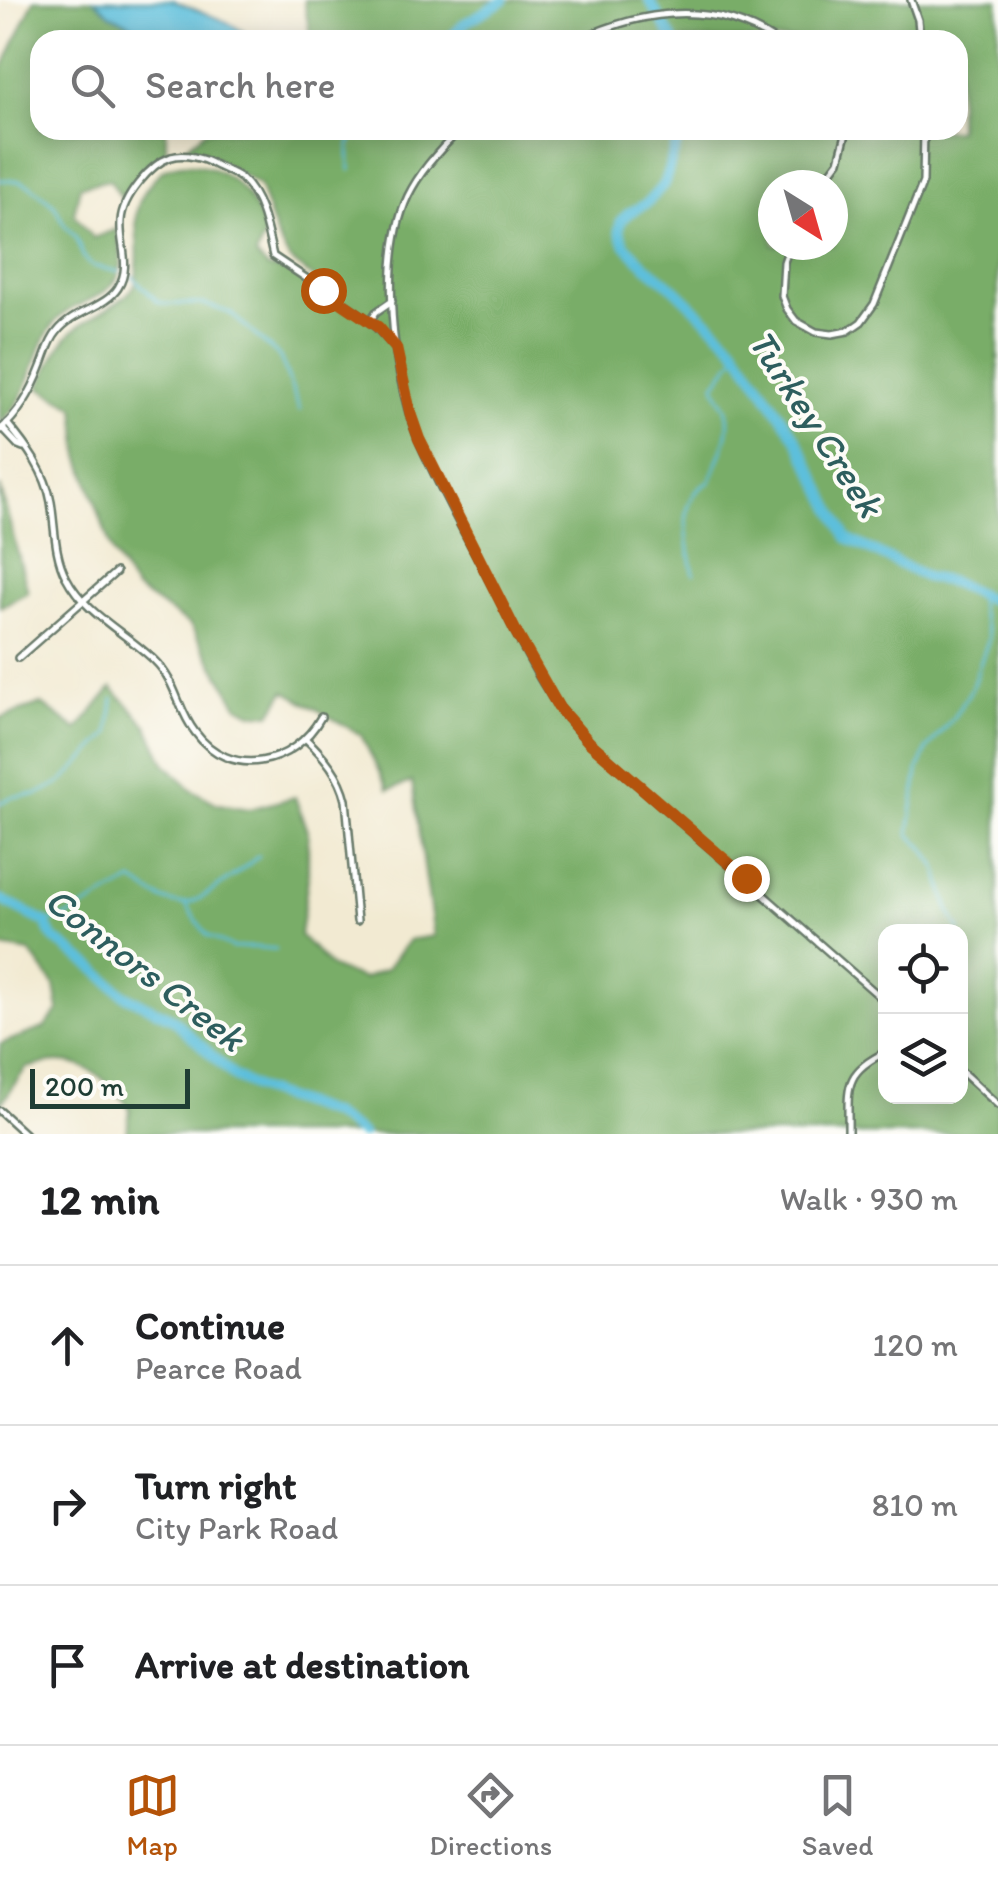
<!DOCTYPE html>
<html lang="en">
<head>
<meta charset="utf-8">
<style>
	body { margin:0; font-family:Itim,sans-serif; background:#f2f2f2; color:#202124 }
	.controls { position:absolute; right:30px; bottom:30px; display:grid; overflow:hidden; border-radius:20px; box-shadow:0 5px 25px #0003 }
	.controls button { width:90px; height:90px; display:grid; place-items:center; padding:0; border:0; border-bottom:2px solid #e0e0e0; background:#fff; color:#202124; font:50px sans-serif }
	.compass { position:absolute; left:758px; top:170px; width:90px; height:90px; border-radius:50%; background:#fff; box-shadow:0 5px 25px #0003; rotate:143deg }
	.scale { position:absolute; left:30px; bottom:25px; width:160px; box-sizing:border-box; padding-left:10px; border:5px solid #1f3d34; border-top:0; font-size:28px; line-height:35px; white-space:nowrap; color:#1f3d34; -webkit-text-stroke:8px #fdfcf7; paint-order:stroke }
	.stop { position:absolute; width:30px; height:30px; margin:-22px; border:8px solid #b45309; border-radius:50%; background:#fff }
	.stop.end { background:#b45309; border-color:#fff; box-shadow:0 2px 10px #0008 }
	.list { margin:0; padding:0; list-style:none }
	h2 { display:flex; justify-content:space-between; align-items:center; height:130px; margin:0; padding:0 40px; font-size:42px }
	h2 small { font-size:32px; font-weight:400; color:#757577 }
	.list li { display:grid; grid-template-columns:65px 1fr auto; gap:30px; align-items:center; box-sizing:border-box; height:160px; padding:0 40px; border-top:2px solid #e0e0e0 }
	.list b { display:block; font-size:38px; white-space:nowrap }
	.list p { margin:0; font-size:32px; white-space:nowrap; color:#757577 }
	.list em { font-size:32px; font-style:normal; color:#757577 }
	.icon { flex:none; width:55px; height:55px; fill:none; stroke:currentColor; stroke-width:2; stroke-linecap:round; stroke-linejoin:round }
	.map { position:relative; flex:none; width:998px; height:1134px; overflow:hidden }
	.search { position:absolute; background:#fff; box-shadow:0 5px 25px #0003; left:30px; right:30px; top:30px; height:110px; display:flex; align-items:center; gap:25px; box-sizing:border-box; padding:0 35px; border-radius:30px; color:#757577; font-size:38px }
	.sheet { height:610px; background:#fff }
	nav { display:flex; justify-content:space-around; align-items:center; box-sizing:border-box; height:140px; border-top:2px solid #e0e0e0; background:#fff; font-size:28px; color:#757577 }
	nav a { display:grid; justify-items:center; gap:5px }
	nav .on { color:#b45309 }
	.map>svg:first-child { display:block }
	.forest { fill:#79ad68; stroke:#4c754e; stroke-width:2.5; fill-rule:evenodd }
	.water { fill:#5dbfdc; stroke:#3e7e88; stroke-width:2.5 }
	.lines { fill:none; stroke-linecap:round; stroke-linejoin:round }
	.stream { stroke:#5dbfdc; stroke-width:2.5 }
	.river { stroke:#5dbfdc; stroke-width:10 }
	.minor-casing { stroke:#697a6b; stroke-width:10 }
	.minor { stroke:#fff; stroke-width:5 }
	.route { stroke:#b45309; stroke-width:12 }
	.labels { text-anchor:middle; stroke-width:8; stroke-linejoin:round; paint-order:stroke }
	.water-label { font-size:38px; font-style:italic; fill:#2e5e5e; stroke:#fdfcf7 }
</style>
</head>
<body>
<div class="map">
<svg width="998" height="1134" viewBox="0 0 998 1134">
	<rect width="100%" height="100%" fill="#fdfcf7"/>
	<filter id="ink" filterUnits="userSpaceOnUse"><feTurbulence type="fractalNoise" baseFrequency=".01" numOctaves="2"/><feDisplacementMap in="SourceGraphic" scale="20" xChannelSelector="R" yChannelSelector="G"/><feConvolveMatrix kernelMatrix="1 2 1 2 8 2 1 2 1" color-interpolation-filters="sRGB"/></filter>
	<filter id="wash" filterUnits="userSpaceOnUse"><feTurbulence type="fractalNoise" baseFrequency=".0048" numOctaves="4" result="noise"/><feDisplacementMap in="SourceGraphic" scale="40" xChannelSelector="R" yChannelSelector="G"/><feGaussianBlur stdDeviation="2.25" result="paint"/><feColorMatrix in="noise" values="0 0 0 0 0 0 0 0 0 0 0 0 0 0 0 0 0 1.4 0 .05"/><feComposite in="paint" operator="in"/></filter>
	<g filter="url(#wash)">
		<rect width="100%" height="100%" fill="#f2ead2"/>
		<!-- forest -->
		<g class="forest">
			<path d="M34 0H94L111 15 179 32H201L216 40H40V130H166V155L150 163 121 198 110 180 80 186 74 214 93 238 117 229C119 243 125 263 118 276 107 300 72 302 56 321 37 344 34 374 20 399 15 408 6 416 0 424V74Z"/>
			<path d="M304 0H998V1134H127L130 1109C114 1086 89 1061 58 1062 47 1062 36 1066 26 1068L0 1105V1044L44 1028 59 1010 55 986 30 952 0 947V718L42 704 77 730 112 688 147 725 165 763 191 789 218 804 250 809 295 797 308 834V878L300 935 332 968 363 979 386 969 409 940 434 936 412 782 388 790 361 735 285 691 271 714 252 713 238 706 190 625 135 589 112 552 80 456 75 407 39 387C47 369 57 348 70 334 86 316 126 305 136 282 136 281 137 268 137 266 141 230 125 213 153 180 163 167 177 162 194 164 213 166 234 178 245 193 252 203 265 223 264 235 263 241 258 250 256 256L268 268C297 267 320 292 343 308L342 300 289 259 277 238 259 185 203 151 182 150 207 130H958V40H311ZM773 185H833V245H773ZM886 932H960V1096H886Z"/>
			<path d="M0 486 28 592 0 607Z"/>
		</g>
		<!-- water -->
		<path class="water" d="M94 0H172L227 22 257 40H216L201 32 149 33 111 15Z"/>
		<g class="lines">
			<!-- stream -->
			<g class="stream">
				<path d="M350 170 349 149 354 130"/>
				<path d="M0 180 20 181 31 186 55 206 64 224 75 236 83 256 88 262 93 266 120 272"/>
				<path d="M132 276 157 301 165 304H204L230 313 280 357 300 410"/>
				<path d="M694 574C688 545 674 498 710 482 716 463 731 437 728 416 727 404 717 396 715 384L738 353"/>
				<path d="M0 803 11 797 38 794 63 781 109 734 113 699"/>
				<path d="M186 905 207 935 218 941 233 948 252 947 276 949"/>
				<path d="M46 923 70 915 133 881C147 890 166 905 184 904 201 903 244 867 259 856"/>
				<path d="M960 930 948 908 937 868 924 848 909 834 918 771 927 749 953 718 971 690 989 638 980 610 979 595"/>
			</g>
			<!-- river -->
			<g class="river">
				<path d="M649 0 673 40"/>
				<path d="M448 40 465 23 504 0"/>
				<path d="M681 130 664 184 647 203 629 213 621 220 619 230 625 245 646 266 674 288 734 346 796 438 847 538 925 577 951 582 998 603"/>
				<path d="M0 899 46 923 53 938 94 968 124 995 172 1018 235 1077 261 1090 331 1114 362 1134"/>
			</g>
		</g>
	</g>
	<g filter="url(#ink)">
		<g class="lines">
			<!-- minor casing -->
			<g class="minor-casing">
				<g id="minor">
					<path d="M911 0 918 20 920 40"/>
					<path d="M578 40C642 10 712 0 774 40"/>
					<path d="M460 130C440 149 420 171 408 196 379 259 392 372 417 436 437 485 465 532 489 580 519 636 542 697 589 742L886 1002"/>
					<path d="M821 185 839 161 847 130"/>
					<path d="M790 245 784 262 782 296 787 309 796 321 816 332 832 334 848 331 861 322 874 304 923 182 924 130"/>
					<path d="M370 321 376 312 392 301"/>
					<path d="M7 423C26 446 46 472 51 502 55 526 54 555 66 577 85 614 125 632 154 660 177 682 177 709 195 732 230 780 294 766 321 717"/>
					<path d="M2 428 18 445 23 447"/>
					<path d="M0 430C20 413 32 391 41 367 46 355 49 341 57 332 73 311 105 308 118 288 132 266 119 244 121 221 122 198 150 164 171 157 185 153 203 158 215 165 223 169 235 173 242 179 262 198 267 231 273 256L370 321 394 346"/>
					<path d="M18 658 116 572"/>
					<path d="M306 739C325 757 340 775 346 800L357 921"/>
					<path d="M960 1070 998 1105"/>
					<path d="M0 1111 25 1134"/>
					<path d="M848 1134C849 1090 841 1073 886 1052"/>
				</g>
			</g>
			<!-- minor -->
			<use href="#minor" class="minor"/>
		</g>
	</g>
	<g class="lines" filter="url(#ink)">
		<!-- route -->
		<path class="route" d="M323 290 378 327 396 348 411 416 419 439 516 632 559 708 589 742 746 878"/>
	</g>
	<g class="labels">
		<!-- water labels -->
		<g class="water-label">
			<text transform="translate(816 423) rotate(57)" y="13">Turkey Creek</text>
			<text transform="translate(145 969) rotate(38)" y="13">Connors Creek</text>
		</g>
	</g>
</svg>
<div class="controls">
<button><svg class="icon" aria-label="locate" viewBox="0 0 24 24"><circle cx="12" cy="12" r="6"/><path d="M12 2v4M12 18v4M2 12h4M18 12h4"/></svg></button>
<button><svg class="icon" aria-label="layers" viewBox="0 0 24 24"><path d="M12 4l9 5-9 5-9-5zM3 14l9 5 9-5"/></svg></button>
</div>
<svg class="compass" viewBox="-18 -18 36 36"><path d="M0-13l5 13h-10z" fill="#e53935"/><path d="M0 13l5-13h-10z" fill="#757577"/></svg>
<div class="scale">200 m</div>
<div class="stop" style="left:323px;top:290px"></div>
<div class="stop end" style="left:746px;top:878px"></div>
<div class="search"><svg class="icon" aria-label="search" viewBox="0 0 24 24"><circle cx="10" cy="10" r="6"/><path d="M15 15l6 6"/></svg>Search here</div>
</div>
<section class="sheet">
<h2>12 min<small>Walk · 930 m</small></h2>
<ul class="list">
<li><svg class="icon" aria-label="ahead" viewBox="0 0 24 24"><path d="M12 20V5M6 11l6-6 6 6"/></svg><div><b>Continue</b><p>Pearce Road</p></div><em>120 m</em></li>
<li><svg class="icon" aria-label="right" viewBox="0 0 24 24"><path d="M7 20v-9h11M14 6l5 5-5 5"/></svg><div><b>Turn right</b><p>City Park Road</p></div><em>810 m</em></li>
<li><svg class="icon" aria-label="arrive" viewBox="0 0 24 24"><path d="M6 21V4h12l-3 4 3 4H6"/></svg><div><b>Arrive at destination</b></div></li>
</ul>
</section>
<nav>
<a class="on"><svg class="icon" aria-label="map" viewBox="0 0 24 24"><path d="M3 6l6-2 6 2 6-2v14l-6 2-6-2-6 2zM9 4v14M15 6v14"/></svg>Map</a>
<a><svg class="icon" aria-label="directions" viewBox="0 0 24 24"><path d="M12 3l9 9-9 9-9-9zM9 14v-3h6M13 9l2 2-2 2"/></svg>Directions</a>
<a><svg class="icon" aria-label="saved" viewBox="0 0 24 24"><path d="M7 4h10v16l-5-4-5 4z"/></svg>Saved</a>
</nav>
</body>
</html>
